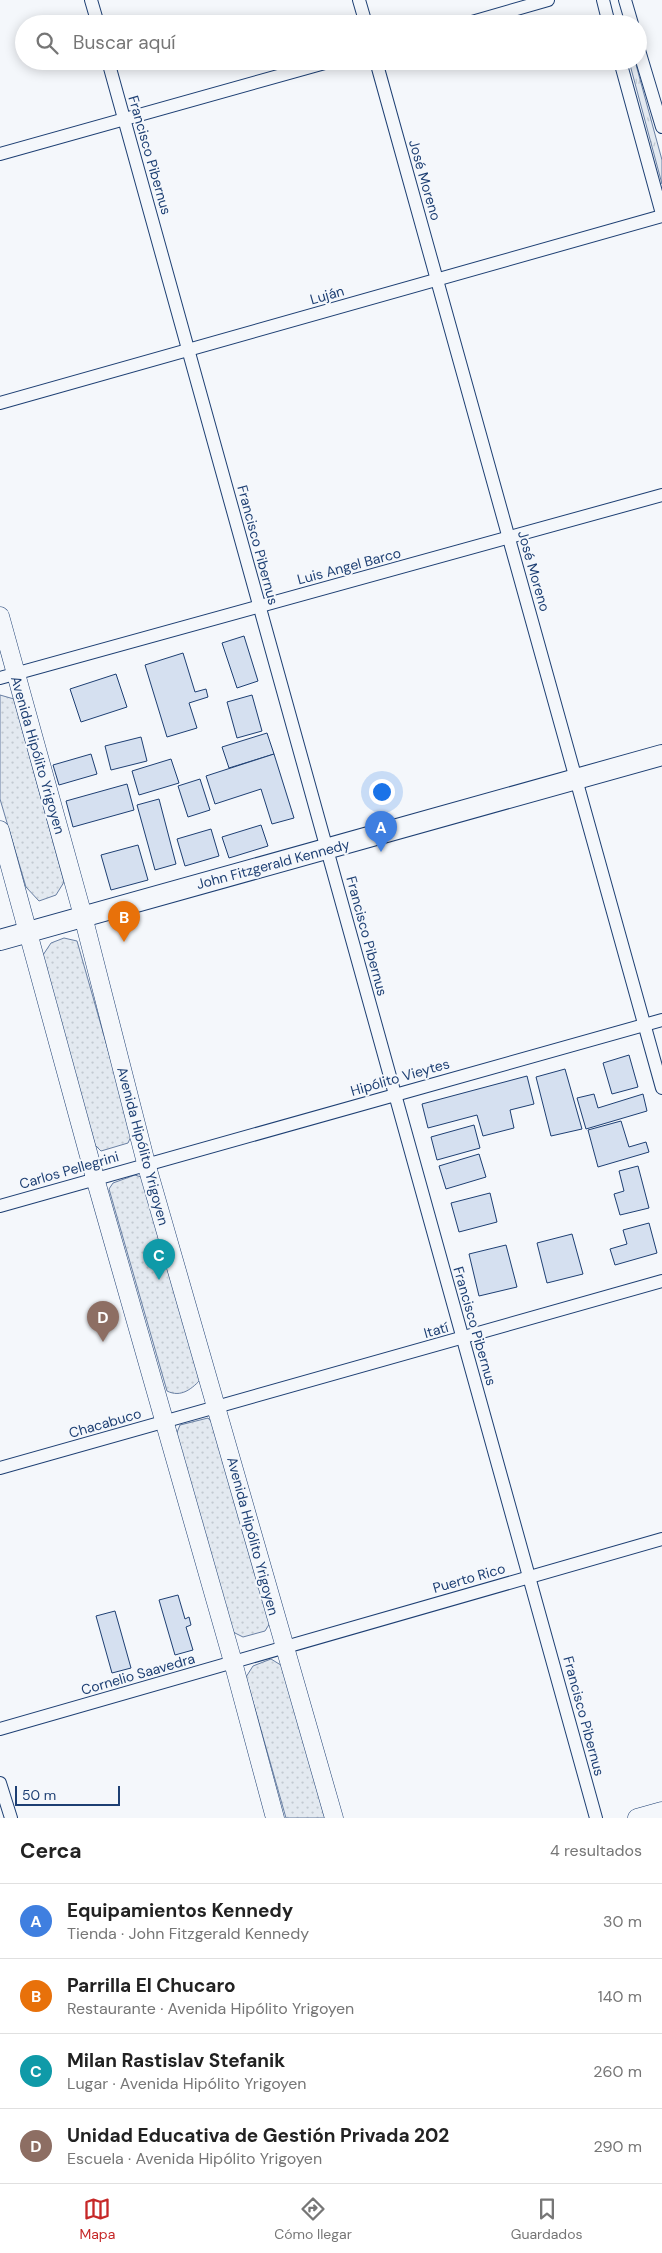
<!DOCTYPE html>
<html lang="es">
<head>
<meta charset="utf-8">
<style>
	body { margin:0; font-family:"DM Sans",sans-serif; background:#f2f2f2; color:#222 }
	.scale { position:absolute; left:15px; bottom:12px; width:105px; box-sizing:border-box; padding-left:5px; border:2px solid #1d3f73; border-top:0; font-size:14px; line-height:18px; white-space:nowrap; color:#1d3f73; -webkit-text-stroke:4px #f4f7fb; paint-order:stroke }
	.you { position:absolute; left:381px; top:791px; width:18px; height:18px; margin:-12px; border:4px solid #fff; border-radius:50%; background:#1a73e8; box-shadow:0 0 0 8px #1a73e833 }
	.badge { display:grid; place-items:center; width:32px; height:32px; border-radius:50%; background:#c62828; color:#fff; font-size:16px; font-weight:700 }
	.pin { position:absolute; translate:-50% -41px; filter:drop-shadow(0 1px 2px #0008) }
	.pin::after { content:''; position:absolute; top:26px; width:18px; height:15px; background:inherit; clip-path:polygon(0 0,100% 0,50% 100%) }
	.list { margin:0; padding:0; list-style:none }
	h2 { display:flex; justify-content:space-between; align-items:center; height:65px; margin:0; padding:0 20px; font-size:21px }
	h2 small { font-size:16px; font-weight:400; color:#767676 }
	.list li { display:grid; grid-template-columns:32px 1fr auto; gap:15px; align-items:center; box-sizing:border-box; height:75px; padding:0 20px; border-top:1px solid #e0e0e0 }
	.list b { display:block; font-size:19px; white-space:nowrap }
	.list p { margin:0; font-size:16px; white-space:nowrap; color:#767676 }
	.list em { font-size:16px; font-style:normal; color:#767676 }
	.icon { flex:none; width:28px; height:28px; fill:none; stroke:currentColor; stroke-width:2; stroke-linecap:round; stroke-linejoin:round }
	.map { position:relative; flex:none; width:662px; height:1818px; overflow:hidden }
	.search { position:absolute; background:#fff; box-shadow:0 2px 12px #0003; left:15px; right:15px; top:15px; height:55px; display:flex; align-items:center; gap:12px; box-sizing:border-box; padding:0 18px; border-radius:28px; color:#767676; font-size:19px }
	.sheet { height:365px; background:#fff }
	nav { display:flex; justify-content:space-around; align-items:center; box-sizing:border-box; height:70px; border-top:1px solid #e0e0e0; background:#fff; font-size:14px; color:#767676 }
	nav a { display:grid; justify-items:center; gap:2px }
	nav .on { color:#c62828 }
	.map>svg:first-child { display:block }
	.grass { fill:url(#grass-tufts); stroke:#687fa3 }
	.park { fill:url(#park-dots); stroke:#687fa3 }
	.building { fill:#d5e0f0; stroke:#1d3f73 }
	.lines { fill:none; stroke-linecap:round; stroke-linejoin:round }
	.minor-casing { stroke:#1d3f73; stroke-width:14 }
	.secondary-casing { stroke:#1d3f73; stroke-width:19 }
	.primary-casing { stroke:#1d3f73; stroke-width:22 }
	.minor { stroke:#f4f7fb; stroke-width:12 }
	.secondary { stroke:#f4f7fb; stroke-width:18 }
	.primary { stroke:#f4f7fb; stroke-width:20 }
	.labels { text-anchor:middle; stroke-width:4; stroke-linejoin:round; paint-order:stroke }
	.street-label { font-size:14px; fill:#1d3f73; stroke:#f4f7fb }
</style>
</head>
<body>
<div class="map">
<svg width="662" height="1818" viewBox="0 0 662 1818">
	<defs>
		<pattern id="grass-tufts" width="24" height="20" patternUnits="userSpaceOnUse" patternTransform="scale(1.25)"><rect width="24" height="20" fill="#e3e9f0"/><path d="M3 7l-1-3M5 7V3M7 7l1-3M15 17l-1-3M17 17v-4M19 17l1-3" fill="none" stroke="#c2c9d1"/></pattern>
		<pattern id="park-dots" width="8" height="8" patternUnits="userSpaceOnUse" patternTransform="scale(1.25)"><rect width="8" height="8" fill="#e3e9f0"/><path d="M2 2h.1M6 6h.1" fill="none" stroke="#c2c9d1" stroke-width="1.8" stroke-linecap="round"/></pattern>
	</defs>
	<rect width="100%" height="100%" fill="#f4f7fb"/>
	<!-- grass -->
	<path class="grass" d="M629 61H635L662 160V184Z"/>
	<!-- park -->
	<g class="park">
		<path d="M0 695 14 699 64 882 56 895 39 901 26 887 0 799Z"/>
		<path d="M64 938 77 941 132 1134 128 1143 101 1151 95 1145 41 958 51 943Z"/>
		<path d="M135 1175 144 1178 202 1378C192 1389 181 1398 167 1391L109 1189 113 1183Z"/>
		<path d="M208 1418 215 1426 270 1623 265 1631 243 1637 231 1631 176 1435 180 1425Z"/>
		<path d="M271 1659 284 1667 325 1818H286L246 1677 253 1666Z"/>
	</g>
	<!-- building -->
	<g class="building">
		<path d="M244 636 258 681 237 688 222 643Z"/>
		<path d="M183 653 195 692 206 689 208 697 189 703 197 728 167 737 145 665Z"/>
		<path d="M116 674 127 707 81 722 70 689Z"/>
		<path d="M252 695 262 731 237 738 227 702Z"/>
		<path d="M267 733 274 754 229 768 222 747Z"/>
		<path d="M141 737 147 761 111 770 105 746Z"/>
		<path d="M91 754 97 774 59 785 53 765Z"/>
		<path d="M274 754 294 818 272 824 261 789 215 804 206 776Z"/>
		<path d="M171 759 179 783 139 795 132 771Z"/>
		<path d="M200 779 210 810 188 817 178 786Z"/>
		<path d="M127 784 134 810 73 827 66 801Z"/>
		<path d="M159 799 176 864 155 870 137 805Z"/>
		<path d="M261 825 268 846 229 858 222 837Z"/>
		<path d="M211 829 219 856 185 866 177 839Z"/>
		<path d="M138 845 148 880 111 890 101 855Z"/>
		<path d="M629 1055 638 1087 612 1094 603 1063Z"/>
		<path d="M565 1069 582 1129 551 1136 536 1077Z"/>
		<path d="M527 1076 534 1104 510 1110 514 1128 483 1136 477 1115 428 1128 422 1104Z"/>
		<path d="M594 1094 598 1108 643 1094 647 1111 586 1129 577 1098Z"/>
		<path d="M621 1121 629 1147 646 1142 649 1152 598 1167 588 1130Z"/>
		<path d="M474 1125 480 1148 437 1160 431 1137Z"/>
		<path d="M479 1154 486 1177 446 1189 439 1166Z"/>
		<path d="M638 1166 649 1208 620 1215 614 1194 624 1191 619 1171Z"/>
		<path d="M490 1193 497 1222 459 1232 451 1203Z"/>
		<path d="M649 1223 657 1253 615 1265 610 1249 627 1244 623 1230Z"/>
		<path d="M572 1234 583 1274 547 1283 537 1243Z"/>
		<path d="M506 1245 517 1287 479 1296 469 1254Z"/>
		<path d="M178 1595 185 1619 189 1617 191 1625 186 1627 193 1650 175 1655 159 1600Z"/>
		<path d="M115 1611 131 1668 112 1673 96 1616Z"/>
	</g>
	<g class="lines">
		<!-- minor casing -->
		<g class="minor-casing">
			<g id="minor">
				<path d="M91 0 98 24"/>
				<path d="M359 0 366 24"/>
				<path d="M603 0 609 24"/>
				<path d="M625 0 632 24"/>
				<path d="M465 24 548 0"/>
				<path d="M638 47 662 127"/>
				<path d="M108 61 596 1818"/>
				<path d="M376 61 662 1088"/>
				<path d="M620 61 662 214"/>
				<path d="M0 154 332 61"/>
				<path d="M0 403 662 216"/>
				<path d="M0 678 662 495"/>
				<path d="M0 1206 662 1020"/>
				<path d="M0 1468 662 1281"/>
				<path d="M0 1729 662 1539"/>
				<path d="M0 1783 11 1818"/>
			</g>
		</g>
		<!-- secondary casing -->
		<g class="secondary-casing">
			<g id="secondary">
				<path d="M0 616 83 916 146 1163 334 1818"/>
				<path d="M0 830 95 1178 233 1662 275 1818"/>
				<path d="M637 1818 662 1811"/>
			</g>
		</g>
		<!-- primary casing -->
		<g class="primary-casing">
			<path id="primary" d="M0 940 662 755"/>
		</g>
		<!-- minor -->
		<use href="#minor" class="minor"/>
		<!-- secondary -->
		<use href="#secondary" class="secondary"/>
		<!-- primary -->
		<use href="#primary" class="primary"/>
	</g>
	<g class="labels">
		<!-- street labels -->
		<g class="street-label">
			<text transform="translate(150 155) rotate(74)" y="5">Francisco Pibernus</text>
			<text transform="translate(425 180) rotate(74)" y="5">José Moreno</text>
			<text transform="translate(327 295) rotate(-16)" y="5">Luján</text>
			<text transform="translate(258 545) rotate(75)" y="5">Francisco Pibernus</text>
			<text transform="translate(349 566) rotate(-15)" y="5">Luis Angel Barco</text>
			<text transform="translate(534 571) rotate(74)" y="5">José Moreno</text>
			<text transform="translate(38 755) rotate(74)" y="5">Avenida Hipólito Yrigoyen</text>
			<text transform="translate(273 864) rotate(-15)" y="5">John Fitzgerald Kennedy</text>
			<text transform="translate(367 936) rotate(75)" y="5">Francisco Pibernus</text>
			<text transform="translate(400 1077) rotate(-16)" y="5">Hipólito Vieytes</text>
			<text transform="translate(143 1146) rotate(75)" y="5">Avenida Hipólito Yrigoyen</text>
			<text transform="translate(69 1170) rotate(-16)" y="5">Carlos Pellegrini</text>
			<text transform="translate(475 1326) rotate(74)" y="5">Francisco Pibernus</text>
			<text transform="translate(436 1330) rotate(-16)" y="5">Itatí</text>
			<text transform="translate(105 1423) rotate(-16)" y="5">Chacabuco</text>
			<text transform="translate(253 1536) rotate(75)" y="5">Avenida Hipólito Yrigoyen</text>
			<text transform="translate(469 1578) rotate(-16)" y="5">Puerto Rico</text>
			<text transform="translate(138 1674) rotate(-16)" y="5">Cornelio Saavedra</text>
			<text transform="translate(584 1716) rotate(75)" y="5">Francisco Pibernus</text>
		</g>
	</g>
</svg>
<div class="scale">50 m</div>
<div class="you"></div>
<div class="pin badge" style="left:381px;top:852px;background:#3f7fe0">A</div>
<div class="pin badge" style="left:124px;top:942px;background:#e8710a">B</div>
<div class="pin badge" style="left:159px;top:1280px;background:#0f9aa8">C</div>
<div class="pin badge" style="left:103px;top:1342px;background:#8d6e63">D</div>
<div class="search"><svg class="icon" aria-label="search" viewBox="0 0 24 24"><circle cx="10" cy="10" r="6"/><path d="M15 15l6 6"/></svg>Buscar aquí</div>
</div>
<section class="sheet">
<h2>Cerca<small>4 resultados</small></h2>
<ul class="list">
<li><span class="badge" style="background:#3f7fe0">A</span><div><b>Equipamientos Kennedy</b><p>Tienda · John Fitzgerald Kennedy</p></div><em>30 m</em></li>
<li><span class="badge" style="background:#e8710a">B</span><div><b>Parrilla El Chucaro</b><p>Restaurante · Avenida Hipólito Yrigoyen</p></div><em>140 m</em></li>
<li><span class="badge" style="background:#0f9aa8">C</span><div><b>Milan Rastislav Stefanik</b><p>Lugar · Avenida Hipólito Yrigoyen</p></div><em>260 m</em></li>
<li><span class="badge" style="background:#8d6e63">D</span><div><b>Unidad Educativa de Gestión Privada 202</b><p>Escuela · Avenida Hipólito Yrigoyen</p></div><em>290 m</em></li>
</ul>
</section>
<nav>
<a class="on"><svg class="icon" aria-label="map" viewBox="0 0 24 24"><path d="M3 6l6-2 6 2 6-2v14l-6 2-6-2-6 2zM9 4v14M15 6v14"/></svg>Mapa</a>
<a><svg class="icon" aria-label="directions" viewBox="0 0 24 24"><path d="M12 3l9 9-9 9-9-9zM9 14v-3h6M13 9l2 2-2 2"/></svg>Cómo llegar</a>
<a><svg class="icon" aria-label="saved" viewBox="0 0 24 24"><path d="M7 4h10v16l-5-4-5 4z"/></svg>Guardados</a>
</nav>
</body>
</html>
